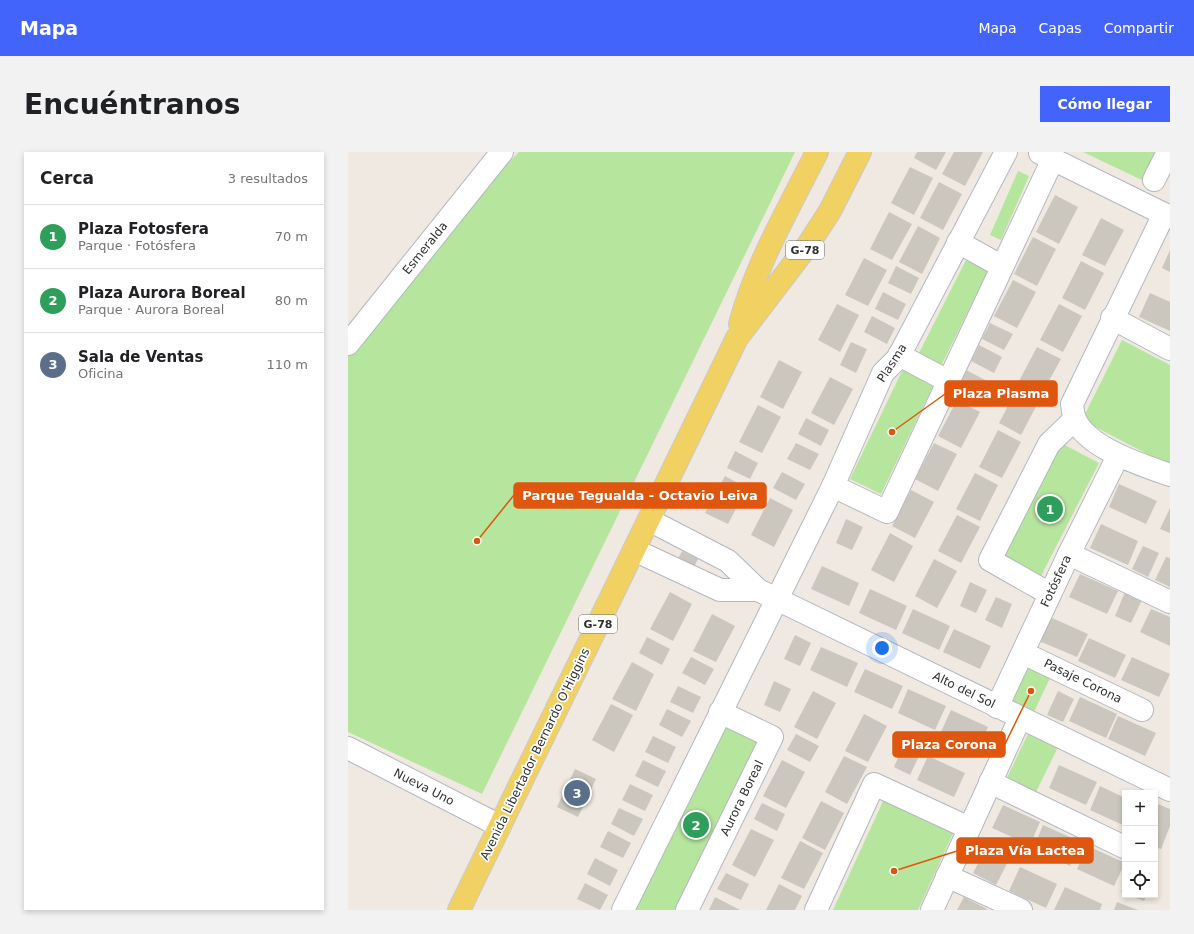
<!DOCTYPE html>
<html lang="es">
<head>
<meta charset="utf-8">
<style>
	body { margin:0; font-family:"DejaVu Sans",sans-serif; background:#f2f2f2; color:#202124 }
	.controls { position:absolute; right:12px; bottom:12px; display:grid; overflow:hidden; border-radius:0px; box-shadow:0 2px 6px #0003 }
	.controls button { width:36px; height:36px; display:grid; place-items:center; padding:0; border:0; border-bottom:1px solid #e0e0e0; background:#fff; color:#202124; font:20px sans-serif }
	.you { position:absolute; left:534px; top:496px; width:14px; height:14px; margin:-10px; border:3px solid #fff; border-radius:50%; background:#1a73e8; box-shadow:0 0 0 6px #1a73e833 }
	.badge { display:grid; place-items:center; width:26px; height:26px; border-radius:50%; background:#4264fb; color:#fff; font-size:13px; font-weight:700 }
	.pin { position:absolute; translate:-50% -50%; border:2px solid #fff; box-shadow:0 1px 4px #0006 }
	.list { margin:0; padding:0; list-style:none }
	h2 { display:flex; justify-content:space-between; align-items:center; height:52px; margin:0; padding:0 16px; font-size:17px }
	h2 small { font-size:13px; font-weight:400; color:#757577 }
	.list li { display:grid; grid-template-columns:26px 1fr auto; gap:12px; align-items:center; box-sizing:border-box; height:64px; padding:0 16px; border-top:1px solid #e0e0e0 }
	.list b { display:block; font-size:15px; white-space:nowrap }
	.list p { margin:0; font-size:13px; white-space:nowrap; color:#757577 }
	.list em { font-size:13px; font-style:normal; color:#757577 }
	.icon { flex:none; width:22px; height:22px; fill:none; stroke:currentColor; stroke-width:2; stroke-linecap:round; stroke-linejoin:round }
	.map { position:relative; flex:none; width:822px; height:758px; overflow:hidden; border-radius:0px }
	header { display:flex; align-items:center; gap:24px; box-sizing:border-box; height:56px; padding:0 20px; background:#4264fb; color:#fff }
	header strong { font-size:19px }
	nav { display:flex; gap:22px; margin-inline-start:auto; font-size:14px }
	.intro { display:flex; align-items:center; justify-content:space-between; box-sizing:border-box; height:96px; padding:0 24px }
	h1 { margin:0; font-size:28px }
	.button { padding:10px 18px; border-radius:0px; background:#4264fb; color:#fff; font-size:14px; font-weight:700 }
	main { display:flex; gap:24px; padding:0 24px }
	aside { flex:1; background:#fff; border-radius:0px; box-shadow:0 2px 6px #0003 }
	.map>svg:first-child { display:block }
	.green { fill:#b6e59e }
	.building { fill:#cbc7bf }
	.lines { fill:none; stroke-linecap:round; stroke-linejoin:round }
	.street-casing { stroke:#b4b7c1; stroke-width:24 }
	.secondary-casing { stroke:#b4b7c1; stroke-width:24 }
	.primary-casing { stroke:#c9c9c9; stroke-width:24 }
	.street { stroke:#fff; stroke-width:22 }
	.secondary { stroke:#fff; stroke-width:22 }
	.primary { stroke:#f2d163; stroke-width:22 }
	.labels { text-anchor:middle; stroke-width:3.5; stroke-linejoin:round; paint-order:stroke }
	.shield { fill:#fff; stroke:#6d6d6d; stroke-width:1 }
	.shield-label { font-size:11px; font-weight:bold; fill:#2e2e2e }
	.street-label { font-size:12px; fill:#2e2e2e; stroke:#fff }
	.leader { fill:none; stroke:#df570e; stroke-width:1.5 }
	.callout-dot { fill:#df570e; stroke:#fff; stroke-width:1.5 }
	.callout { fill:#df570e; stroke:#df570e; stroke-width:1.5 }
	.callout-label { font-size:13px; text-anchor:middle; font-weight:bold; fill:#fff }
</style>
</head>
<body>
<header>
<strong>Mapa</strong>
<nav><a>Mapa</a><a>Capas</a><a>Compartir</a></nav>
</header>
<div class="intro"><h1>Encuéntranos</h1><a class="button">Cómo llegar</a></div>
<main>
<aside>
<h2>Cerca<small>3 resultados</small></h2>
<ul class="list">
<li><span class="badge" style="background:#2e9e5b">1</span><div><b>Plaza Fotosfera</b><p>Parque · Fotósfera</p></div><em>70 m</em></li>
<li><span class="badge" style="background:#2e9e5b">2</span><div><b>Plaza Aurora Boreal</b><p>Parque · Aurora Boreal</p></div><em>80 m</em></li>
<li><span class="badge" style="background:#5c6f8a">3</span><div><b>Sala de Ventas</b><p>Oficina</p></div><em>110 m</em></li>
</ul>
</aside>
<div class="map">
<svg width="822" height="758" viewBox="0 0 822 758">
	<rect width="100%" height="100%" fill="#efe9e1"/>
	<!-- green -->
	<g class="green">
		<path d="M171 0H447L134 642 0 580V198L163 8Z"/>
		<path d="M735 0H812L798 30Z"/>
		<path d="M670 19 681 24 653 88 642 83Z"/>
		<path d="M618 108 640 119 593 214 570 203Z"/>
		<path d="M774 188 822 213V314L734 268Z"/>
		<path d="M555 217 586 232 533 342 502 327Z"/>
		<path d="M711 290 751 311 693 424 653 404Z"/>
		<path d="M681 513 703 524 684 564 663 553Z"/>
		<path d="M376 569 413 587 328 758H282Z"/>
		<path d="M680 582 710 595 687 642 657 630Z"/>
		<path d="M536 647 606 679 570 758H485Z"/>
	</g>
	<!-- building -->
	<g class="building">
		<path d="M569 0H598L588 18 566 6Z"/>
		<path d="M606 0H635L617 34 594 22Z"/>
		<path d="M562 15 585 26 566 63 543 51Z"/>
		<path d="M591 30 614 42 595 78 572 66Z"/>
		<path d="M707 43 730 55 711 92 688 80Z"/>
		<path d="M541 60 564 72 544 108 522 97Z"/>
		<path d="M753 66 776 78 757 114 734 103Z"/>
		<path d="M570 74 592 86 574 122 551 110Z"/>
		<path d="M685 85 708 97 689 134 666 122Z"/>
		<path d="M822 98V120L814 116Z"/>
		<path d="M516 106 539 118 520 154 497 143Z"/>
		<path d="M733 109 756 121 737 158 714 146Z"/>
		<path d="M548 114 571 126 563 142 540 131Z"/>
		<path d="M665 128 688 140 669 176 646 164Z"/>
		<path d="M535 140 558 152 550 168 527 157Z"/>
		<path d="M802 141 822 150V179L791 165Z"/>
		<path d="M489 152 511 163 492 200 470 188Z"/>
		<path d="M711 152 734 164 715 200 692 188Z"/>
		<path d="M524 164 547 176 539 192 516 180Z"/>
		<path d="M642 171 665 182 656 198 634 187Z"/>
		<path d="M503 190 519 197 508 221 492 213Z"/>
		<path d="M631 193 654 205 646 221 623 209Z"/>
		<path d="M689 195 713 207 693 243 670 231Z"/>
		<path d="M431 208 454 220 435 257 412 245Z"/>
		<path d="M618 218 641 230 633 246 610 234Z"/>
		<path d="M482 225 505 237 486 273 463 261Z"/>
		<path d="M670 235 692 247 673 283 651 271Z"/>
		<path d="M609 248 632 260 613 296 590 284Z"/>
		<path d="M410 253 433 265 414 301 391 290Z"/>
		<path d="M458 266 481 278 473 294 450 282Z"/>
		<path d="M650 278 673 290 654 326 631 315Z"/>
		<path d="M448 291 471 302 462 318 439 307Z"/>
		<path d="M586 291 609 302 590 339 567 327Z"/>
		<path d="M387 299 410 311 402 327 379 316Z"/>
		<path d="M434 320 457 332 448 348 425 336Z"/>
		<path d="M627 321 650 333 632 369 608 357Z"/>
		<path d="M377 324 399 336 380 372 357 361Z"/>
		<path d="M771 332 809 349 798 372 761 355Z"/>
		<path d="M563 338 586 350 567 386 544 374Z"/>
		<path d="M422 346 445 358 426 395 403 383Z"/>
		<path d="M822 356V381L812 377Z"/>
		<path d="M609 363 632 375 613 411 590 399Z"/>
		<path d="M498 367 515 375 504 398 488 391Z"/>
		<path d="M753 372 790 389 780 413 742 396Z"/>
		<path d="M542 381 565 394 546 430 523 418Z"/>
		<path d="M795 394 811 401 800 425 784 417Z"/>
		<path d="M334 399 350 407 346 415 330 407Z"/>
		<path d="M818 405 822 406V435L807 428Z"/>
		<path d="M586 407 609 419 589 456 567 444Z"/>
		<path d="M474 414 511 431 501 454 463 437Z"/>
		<path d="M732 422 770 439 759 462 721 445Z"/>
		<path d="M622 430 639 438 628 461 612 454Z"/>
		<path d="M522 437 559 454 548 478 511 461Z"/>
		<path d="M322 440 344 452 325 489 302 477Z"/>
		<path d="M777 440 794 448 783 471 767 464Z"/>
		<path d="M648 445 664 452 654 476 637 468Z"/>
		<path d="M565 457 602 474 591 498 554 481Z"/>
		<path d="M803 457 822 465V494L792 480Z"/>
		<path d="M364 462 387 474 368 510 345 499Z"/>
		<path d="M702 465 740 482 729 505 691 489Z"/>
		<path d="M606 477 643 494 632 517 595 500Z"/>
		<path d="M447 483 463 491 452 514 436 507Z"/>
		<path d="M299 485 322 497 314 513 291 501Z"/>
		<path d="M741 486 778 503 767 526 730 509Z"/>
		<path d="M473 495 510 511 499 535 462 518Z"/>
		<path d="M343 505 366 517 357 533 334 521Z"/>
		<path d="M784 505 822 522 811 545 773 528Z"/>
		<path d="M284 510 306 522 288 559 264 547Z"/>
		<path d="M517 517 555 534 544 557 506 540Z"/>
		<path d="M426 529 443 537 432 560 416 553Z"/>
		<path d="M330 534 353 545 345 561 322 550Z"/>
		<path d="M560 537 598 554 587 578 550 561Z"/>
		<path d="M465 539 488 551 469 587 446 575Z"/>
		<path d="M710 539 726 547 715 570 699 563Z"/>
		<path d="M732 545 769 562 758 586 721 569Z"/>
		<path d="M263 552 285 563 266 600 244 588Z"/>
		<path d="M319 557 343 569 334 585 311 573Z"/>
		<path d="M603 558 640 575 629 599 592 582Z"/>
		<path d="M516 562 539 574 520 610 497 599Z"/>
		<path d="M770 564 808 581 797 604 760 587Z"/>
		<path d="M448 582 471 594 462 610 439 598Z"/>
		<path d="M305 584 328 595 320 611 297 600Z"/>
		<path d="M556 592 573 600 562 623 546 615Z"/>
		<path d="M496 604 519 615 499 652 477 640Z"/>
		<path d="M580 604 617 621 606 645 569 628Z"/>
		<path d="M295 608 318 619 310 635 287 624Z"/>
		<path d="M434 608 457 620 438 656 415 644Z"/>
		<path d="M711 613 749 630 738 653 701 636Z"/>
		<path d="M227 617 248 627 230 665 209 655Z"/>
		<path d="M282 632 305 643 297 659 274 648Z"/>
		<path d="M752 634 777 646V674L742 658Z"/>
		<path d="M473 649 496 661 477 698 454 686Z"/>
		<path d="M414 651 437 662 429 679 406 667Z"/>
		<path d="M807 651 822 657V674L813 697 807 695Z"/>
		<path d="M655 653 692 670 682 693 644 676Z"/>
		<path d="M271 656 295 667 286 684 263 672Z"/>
		<path d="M695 673 733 690 722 714 685 697Z"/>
		<path d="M403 677 426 688 407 725 384 713Z"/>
		<path d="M260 679 283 691 275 706 252 695Z"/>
		<path d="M644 685 667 696 648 733 625 721Z"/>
		<path d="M452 689 475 701 456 737 433 726Z"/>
		<path d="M740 694 777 711 766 734 729 717Z"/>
		<path d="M247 706 270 718 262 734 239 722Z"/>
		<path d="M672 715 709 732 698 756 661 739Z"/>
		<path d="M378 721 401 732 393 748 369 737Z"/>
		<path d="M777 729V742L773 740Z"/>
		<path d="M237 731 260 743 252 758 229 747Z"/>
		<path d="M431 732 454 744 447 758H418Z"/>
		<path d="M717 735 754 752 752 758H706Z"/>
		<path d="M780 743H799L796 749Z"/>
		<path d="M367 745 392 758H361Z"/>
		<path d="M616 745 639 757V758H609Z"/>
		<path d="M769 750 790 758H766Z"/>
	</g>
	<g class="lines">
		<!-- street casing -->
		<g class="street-casing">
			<g id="street">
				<path d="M692 1 822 65"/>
				<path d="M806 28 820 0"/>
				<path d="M816 62 724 252C725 257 725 263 727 267 739 296 794 313 822 323"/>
				<path d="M610 90 653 114"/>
				<path d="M764 166 822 197"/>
				<path d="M551 203 600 229"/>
				<path d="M485 334 539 360 705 7"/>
				<path d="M301 368 380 409 410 438 822 638"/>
				<path d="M286 398 372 438H410"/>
				<path d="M721 402 822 450"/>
				<path d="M702 442 642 408 701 292 727 267"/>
				<path d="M675 501 794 558"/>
				<path d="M649 555 721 402 770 304"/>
				<path d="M0 596 152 674"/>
				<path d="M642 630 776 695"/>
				<path d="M599 724 673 758"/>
				<path d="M275 758 485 334 535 221 550 206 658 0"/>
				<path d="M339 758 424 585 372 560"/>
				<path d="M468 758 526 632 621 676"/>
				<path d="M584 758 672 566"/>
			</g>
		</g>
		<!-- secondary casing -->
		<g class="secondary-casing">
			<path id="secondary" d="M0 192 154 0"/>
		</g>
		<!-- primary casing -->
		<g class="primary-casing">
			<g id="primary">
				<path d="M392 172C408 112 441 56 469 0"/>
				<path d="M111 758 389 186 460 93 482 59 512 0"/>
			</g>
		</g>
		<!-- street -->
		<use href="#street" class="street"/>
		<!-- secondary -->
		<use href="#secondary" class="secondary"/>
		<!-- primary -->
		<use href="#primary" class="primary"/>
	</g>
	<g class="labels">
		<!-- shield labels -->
		<g class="shield">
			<rect x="438" y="89" width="38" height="18" rx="3"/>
			<rect x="231" y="463" width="38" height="18" rx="3"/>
		</g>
		<g class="shield-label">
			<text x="457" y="102">G-78</text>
			<text x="250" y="476">G-78</text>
		</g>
		<!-- street labels -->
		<g class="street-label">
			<text transform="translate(77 96) rotate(-51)" y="4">Esmeralda</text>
			<text transform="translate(544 211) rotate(-57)" y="4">Plasma</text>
			<text transform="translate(708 429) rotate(-65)" y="4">Fotósfera</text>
			<text transform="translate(735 529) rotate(26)" y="4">Pasaje Corona</text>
			<text transform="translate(616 538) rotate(26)" y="4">Alto del Sol</text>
			<text transform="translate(187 602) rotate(-64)" y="4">Avenida Libertador Bernardo O'Higgins</text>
			<text transform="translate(76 635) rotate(27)" y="4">Nueva Uno</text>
			<text transform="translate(394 646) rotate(-64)" y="4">Aurora Boreal</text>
		</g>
	</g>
	<!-- callouts -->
	<path class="leader" d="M544 280L597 242M129 389L166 343M683 539L657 592M546 719L609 699"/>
	<g class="callout-dot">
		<circle cx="544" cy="280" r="4"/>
		<circle cx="129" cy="389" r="4"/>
		<circle cx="683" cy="539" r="4"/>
		<circle cx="546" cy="719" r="4"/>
	</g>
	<g class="callout">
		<rect x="597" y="229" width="112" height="25" rx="4"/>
		<rect x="166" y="331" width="252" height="25" rx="4"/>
		<rect x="545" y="580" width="112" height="25" rx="4"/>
		<rect x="609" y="686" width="136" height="25" rx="4"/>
	</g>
	<g class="callout-label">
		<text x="653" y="246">Plaza Plasma</text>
		<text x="292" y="348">Parque Tegualda - Octavio Leiva</text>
		<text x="601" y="597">Plaza Corona</text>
		<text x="677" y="703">Plaza Vía Lactea</text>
	</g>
</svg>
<div class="controls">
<button>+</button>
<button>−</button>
<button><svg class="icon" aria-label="locate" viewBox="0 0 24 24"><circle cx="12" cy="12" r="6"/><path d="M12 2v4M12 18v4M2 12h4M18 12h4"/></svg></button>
</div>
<div class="you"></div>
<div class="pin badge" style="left:702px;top:357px;background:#2e9e5b">1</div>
<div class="pin badge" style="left:348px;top:673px;background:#2e9e5b">2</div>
<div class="pin badge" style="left:229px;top:641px;background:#5c6f8a">3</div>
</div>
</main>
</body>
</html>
